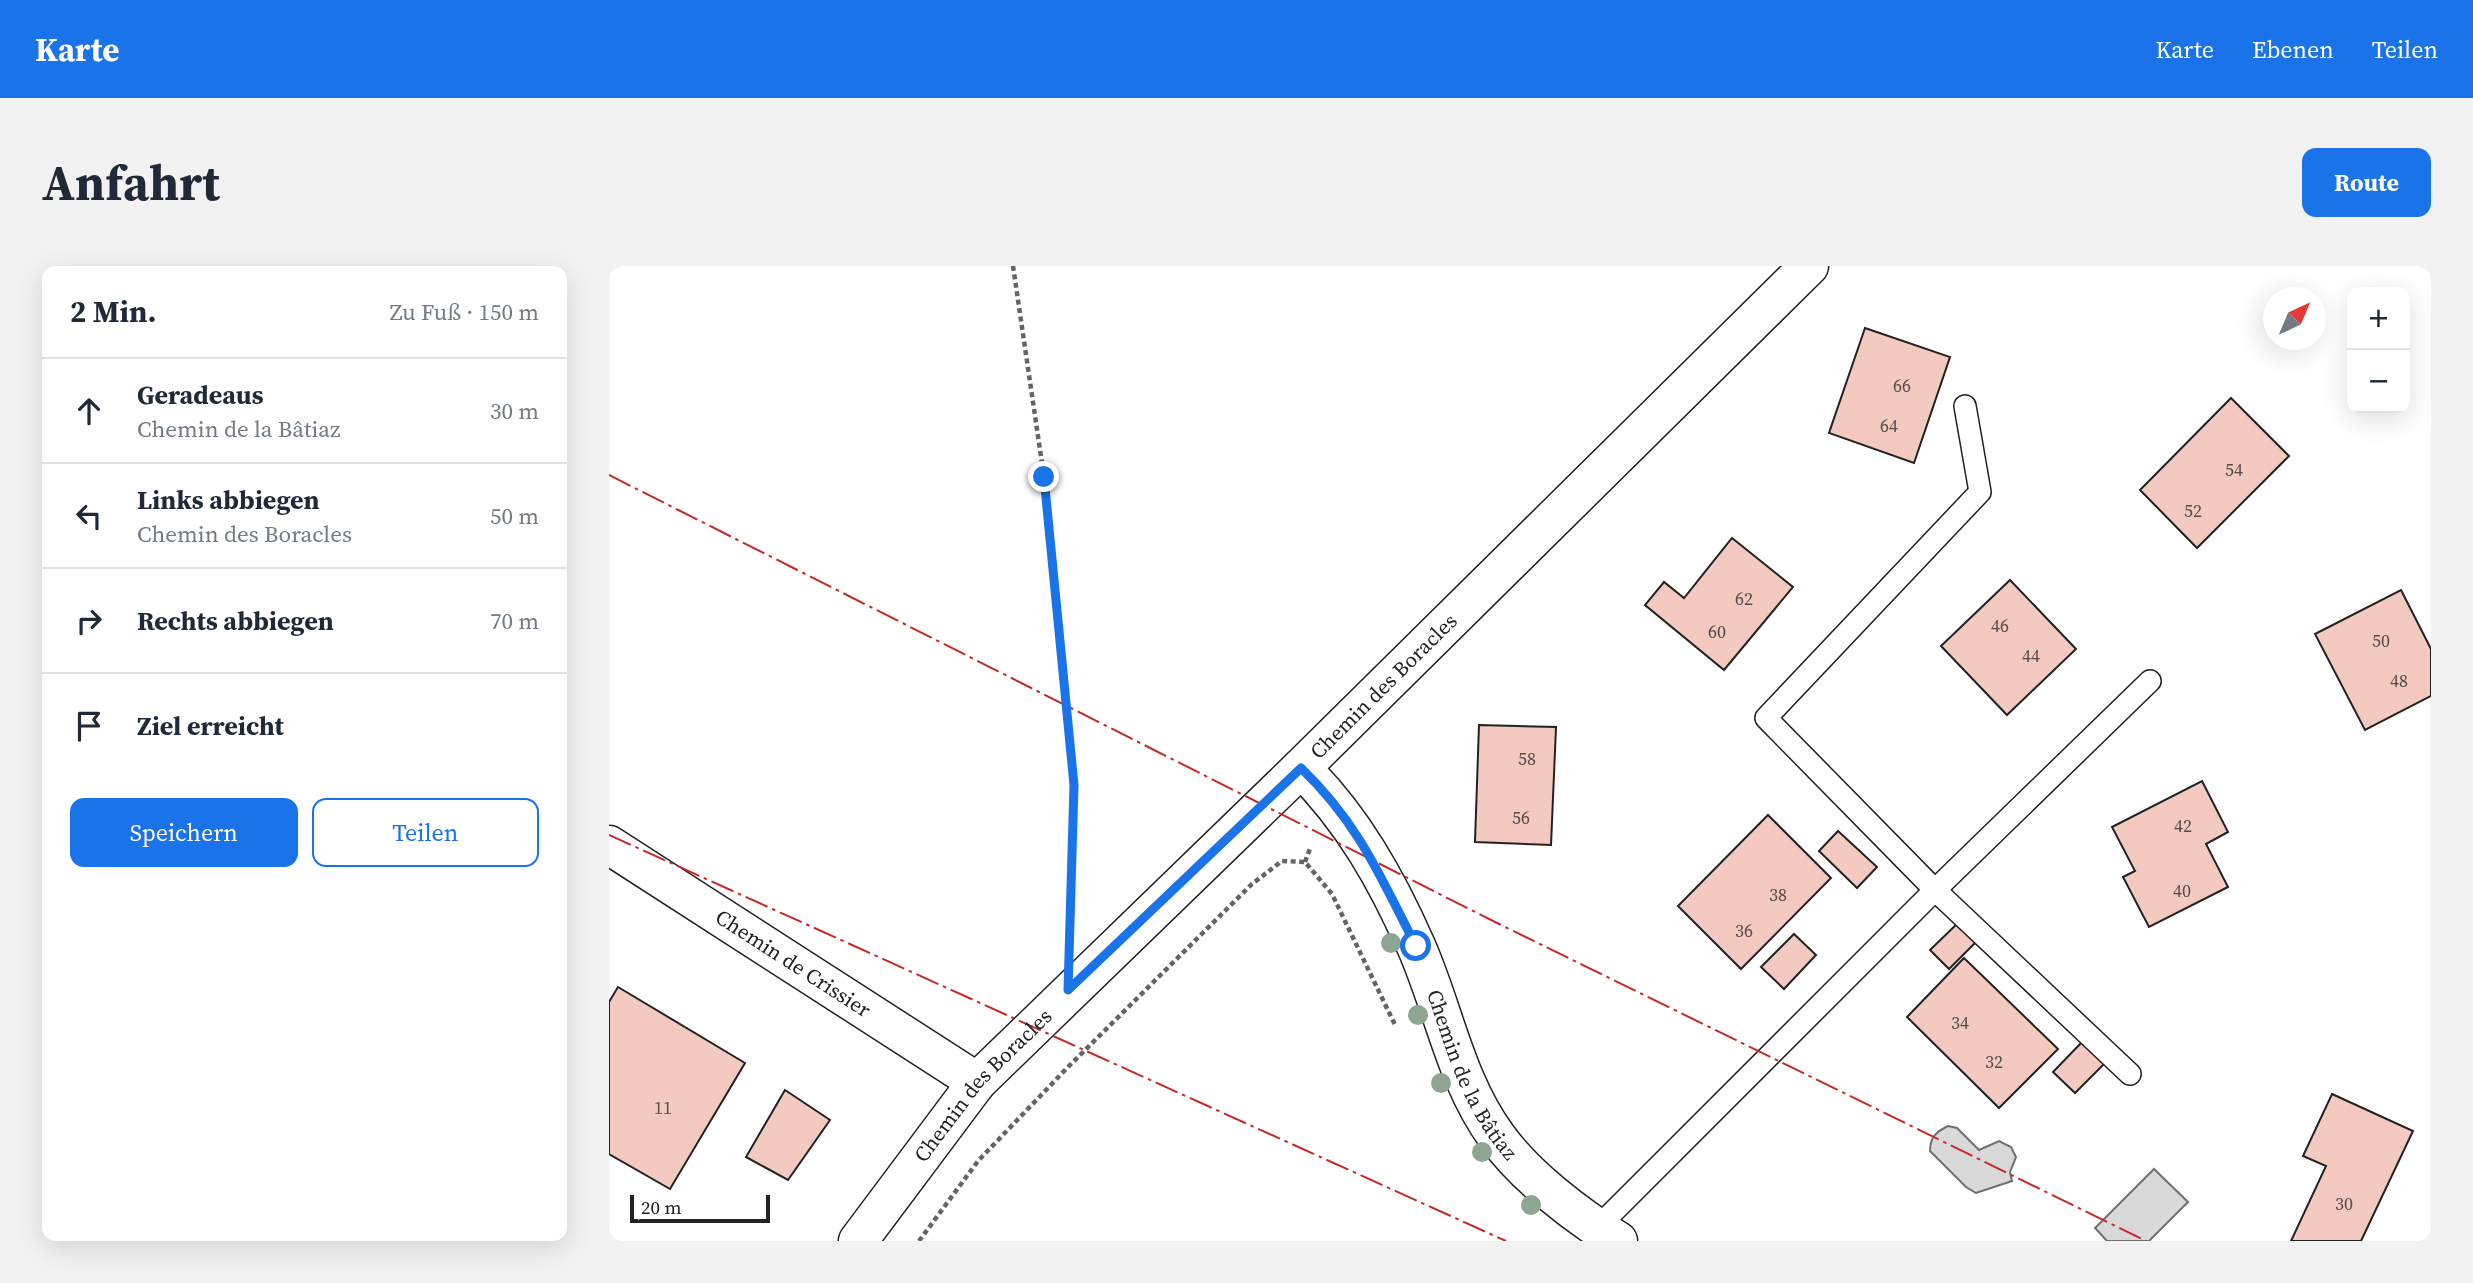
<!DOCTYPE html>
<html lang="de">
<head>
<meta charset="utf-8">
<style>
	body { margin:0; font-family:"Source Serif 4",serif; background:#f2f2f3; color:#1f2937 }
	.controls { position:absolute; right:21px; top:21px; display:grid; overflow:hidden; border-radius:14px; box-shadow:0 7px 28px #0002 }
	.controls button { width:63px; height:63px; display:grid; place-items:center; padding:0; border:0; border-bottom:2px solid #e0e1e3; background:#fff; color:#1f2937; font:35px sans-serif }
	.compass { position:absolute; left:1654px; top:21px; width:63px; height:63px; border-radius:50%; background:#fff; box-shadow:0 7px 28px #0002; rotate:44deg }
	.scale { position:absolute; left:21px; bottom:18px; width:140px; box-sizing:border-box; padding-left:7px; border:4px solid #222; border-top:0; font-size:19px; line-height:24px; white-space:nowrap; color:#222; -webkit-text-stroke:5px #fff; paint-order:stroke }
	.stop { position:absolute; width:21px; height:21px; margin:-16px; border:5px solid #1a73e8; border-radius:50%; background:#fff }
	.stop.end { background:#1a73e8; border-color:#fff; box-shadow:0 2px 7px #0008 }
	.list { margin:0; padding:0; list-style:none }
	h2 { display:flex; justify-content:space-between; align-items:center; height:91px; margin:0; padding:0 28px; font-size:30px }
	h2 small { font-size:23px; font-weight:400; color:#747a83 }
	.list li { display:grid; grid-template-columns:46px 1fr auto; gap:21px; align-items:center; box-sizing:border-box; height:105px; padding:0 28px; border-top:2px solid #e0e1e3 }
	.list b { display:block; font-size:26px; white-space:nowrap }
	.list p { margin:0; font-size:23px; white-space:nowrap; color:#747a83 }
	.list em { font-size:23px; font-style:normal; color:#747a83 }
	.actions { display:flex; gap:14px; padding:21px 28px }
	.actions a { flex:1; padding:16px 0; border:2px solid #1a73e8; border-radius:14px; text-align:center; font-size:24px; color:#1a73e8 }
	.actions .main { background:#1a73e8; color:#fff }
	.icon { flex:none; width:38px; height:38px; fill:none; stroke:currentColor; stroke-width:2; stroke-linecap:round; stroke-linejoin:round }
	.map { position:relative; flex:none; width:1822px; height:975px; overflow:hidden; border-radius:14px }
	header { display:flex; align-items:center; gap:42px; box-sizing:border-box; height:98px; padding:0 35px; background:#1a73e8; color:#fff }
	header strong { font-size:33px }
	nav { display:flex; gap:38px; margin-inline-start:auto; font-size:24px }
	.intro { display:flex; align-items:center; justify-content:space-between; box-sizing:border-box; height:168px; padding:0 42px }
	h1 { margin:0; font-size:49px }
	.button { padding:18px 32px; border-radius:14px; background:#1a73e8; color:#fff; font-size:24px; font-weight:700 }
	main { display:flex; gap:42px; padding:0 42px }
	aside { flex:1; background:#fff; border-radius:14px; box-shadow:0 7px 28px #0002 }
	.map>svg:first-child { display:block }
	.water { fill:#d9d9d9; stroke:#6f6f6f; stroke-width:2 }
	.building { fill:#f3c9c0; stroke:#222; stroke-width:2 }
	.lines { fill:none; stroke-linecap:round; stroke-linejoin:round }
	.lane-casing { stroke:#222; stroke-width:24 }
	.street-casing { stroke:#222; stroke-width:41 }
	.path { stroke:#646464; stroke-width:4.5; stroke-dasharray:5 3.5; stroke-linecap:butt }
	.lane { stroke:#fff; stroke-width:21 }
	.street { stroke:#fff; stroke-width:38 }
	.power { stroke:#c62828; stroke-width:2; stroke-dasharray:24 5 3.5 5; stroke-linecap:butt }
	.tree { fill:#8da692 }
	.route { stroke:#1a73e8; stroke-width:9 }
	.labels { text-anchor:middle; stroke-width:5; stroke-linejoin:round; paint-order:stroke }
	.number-label { font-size:18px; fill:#564c4a }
	.street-label { font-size:21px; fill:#222; stroke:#fff }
</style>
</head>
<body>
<header>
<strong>Karte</strong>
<nav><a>Karte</a><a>Ebenen</a><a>Teilen</a></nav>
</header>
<div class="intro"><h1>Anfahrt</h1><a class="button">Route</a></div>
<main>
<aside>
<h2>2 Min.<small>Zu Fuß · 150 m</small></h2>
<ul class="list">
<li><svg class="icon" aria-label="ahead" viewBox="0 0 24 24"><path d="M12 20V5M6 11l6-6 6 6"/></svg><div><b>Geradeaus</b><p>Chemin de la Bâtiaz</p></div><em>30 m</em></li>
<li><svg class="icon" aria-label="left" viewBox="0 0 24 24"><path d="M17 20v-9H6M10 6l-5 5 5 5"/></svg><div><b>Links abbiegen</b><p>Chemin des Boracles</p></div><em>50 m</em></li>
<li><svg class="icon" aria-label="right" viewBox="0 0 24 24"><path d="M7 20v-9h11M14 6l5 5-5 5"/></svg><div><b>Rechts abbiegen</b></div><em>70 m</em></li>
<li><svg class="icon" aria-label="arrive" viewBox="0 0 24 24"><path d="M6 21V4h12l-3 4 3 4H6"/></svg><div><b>Ziel erreicht</b></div></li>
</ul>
<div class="actions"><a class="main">Speichern</a><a>Teilen</a></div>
</aside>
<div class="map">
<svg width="1822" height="975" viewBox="0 0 1822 975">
	<rect width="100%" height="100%" fill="#fff"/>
	<!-- water -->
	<g class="water">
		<path d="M1339 860 1348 862 1370 884 1390 875 1402 881 1407 891 1401 906 1403 915 1367 927 1357 921 1321 885C1321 871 1327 866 1339 860Z"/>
		<path d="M1545 903 1579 936 1540 975H1498L1486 962Z"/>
	</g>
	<!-- building -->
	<g class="building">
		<path d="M1256 62 1341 91 1305 197 1220 167Z"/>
		<path d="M1622 132 1680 190 1588 282 1531 224Z"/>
		<path d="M1123 272 1184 321 1115 404 1036 339 1055 316 1075 332Z"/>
		<path d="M1401 314 1467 383 1398 449 1332 380Z"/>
		<path d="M1792 324 1822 383V430L1756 464 1706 368Z"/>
		<path d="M870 459 947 461 942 579 866 576Z"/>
		<path d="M1593 515 1619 566 1597 578 1619 621 1540 661 1514 611 1526 605 1503 561Z"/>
		<path d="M1159 549 1222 612 1132 703 1069 640Z"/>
		<path d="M1229 565 1268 601 1248 622 1210 585Z"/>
		<path d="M1353 653 1371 672 1340 703 1321 684Z"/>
		<path d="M1185 668 1207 689 1175 723 1152 701Z"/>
		<path d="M1355 692 1449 783 1390 842 1298 751Z"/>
		<path d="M9 721 136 797 61 923 0 888V736Z"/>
		<path d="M1474 775 1496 797 1466 827 1444 806Z"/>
		<path d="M176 824 221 854 179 914 137 891Z"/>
		<path d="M1723 828 1804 865 1752 975H1682L1717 900 1694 890Z"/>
	</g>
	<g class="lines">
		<!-- lane casing -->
		<g class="lane-casing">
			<g id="lane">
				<path d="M1356 140 1371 226 1157 452 1326 624 1521 808"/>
				<path d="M988 962 1326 624 1541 415"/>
			</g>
		</g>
		<!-- street casing -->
		<g class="street-casing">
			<g id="street">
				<path id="s1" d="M692 502C743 552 778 614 807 680 835 743 846 814 888 871 916 910 968 950 1009 975"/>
				<path id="s2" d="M0 579 368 816"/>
				<path id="s3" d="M249 975 368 816 692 502 1200 0"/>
			</g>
		</g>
		<!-- path -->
		<g class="path">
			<path d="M404 0 435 211 465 519 461 664"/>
			<path d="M696 596 702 580"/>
			<path d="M310 975 369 895 459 801 643 618 673 595 696 596 723 628 787 761"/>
		</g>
		<!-- lane -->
		<use href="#lane" class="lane"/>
		<!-- street -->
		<use href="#street" class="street"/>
		<!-- power -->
		<g class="power">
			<path d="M0 209 888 657 1537 975"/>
			<path d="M0 569 897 975"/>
		</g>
	</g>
	<!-- trees -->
	<g class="tree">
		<circle cx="782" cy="677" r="10"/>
		<circle cx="809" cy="749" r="10"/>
		<circle cx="832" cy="817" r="10"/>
		<circle cx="873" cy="886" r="10"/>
		<circle cx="922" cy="939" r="10"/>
	</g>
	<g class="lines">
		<!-- route -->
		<path class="route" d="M435 211 465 519 459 724 692 502C750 558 771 610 807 680"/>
	</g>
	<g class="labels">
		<!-- number labels -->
		<g class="number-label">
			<text x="1293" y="126">66</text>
			<text x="1280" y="166">64</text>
			<text x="1625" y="210">54</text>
			<text x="1584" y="251">52</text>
			<text x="1135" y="339">62</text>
			<text x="1391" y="366">46</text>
			<text x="1108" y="372">60</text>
			<text x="1772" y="381">50</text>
			<text x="1422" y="396">44</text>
			<text x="1790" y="421">48</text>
			<text x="918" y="499">58</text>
			<text x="912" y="558">56</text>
			<text x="1574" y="566">42</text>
			<text x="1573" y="631">40</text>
			<text x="1169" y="635">38</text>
			<text x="1135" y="671">36</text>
			<text x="1351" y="763">34</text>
			<text x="1385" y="802">32</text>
			<text x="54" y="848">11</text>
			<text x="1735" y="944">30</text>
		</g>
		<!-- street labels -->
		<g class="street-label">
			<text dy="7" stroke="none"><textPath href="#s3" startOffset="766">Chemin des Boracles</textPath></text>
			<text dy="7" stroke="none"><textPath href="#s2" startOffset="219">Chemin de Crissier</textPath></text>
			<text dy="7" stroke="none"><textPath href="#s1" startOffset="354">Chemin de la Bâtiaz</textPath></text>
			<text dy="7" stroke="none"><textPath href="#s3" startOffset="200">Chemin des Boracles</textPath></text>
		</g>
	</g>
</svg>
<div class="controls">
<button>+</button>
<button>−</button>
</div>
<svg class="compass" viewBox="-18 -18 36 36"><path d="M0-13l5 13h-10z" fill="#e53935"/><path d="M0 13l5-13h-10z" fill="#747a83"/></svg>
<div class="scale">20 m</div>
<div class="stop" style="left:807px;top:680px"></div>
<div class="stop end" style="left:435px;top:211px"></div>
</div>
</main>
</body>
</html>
